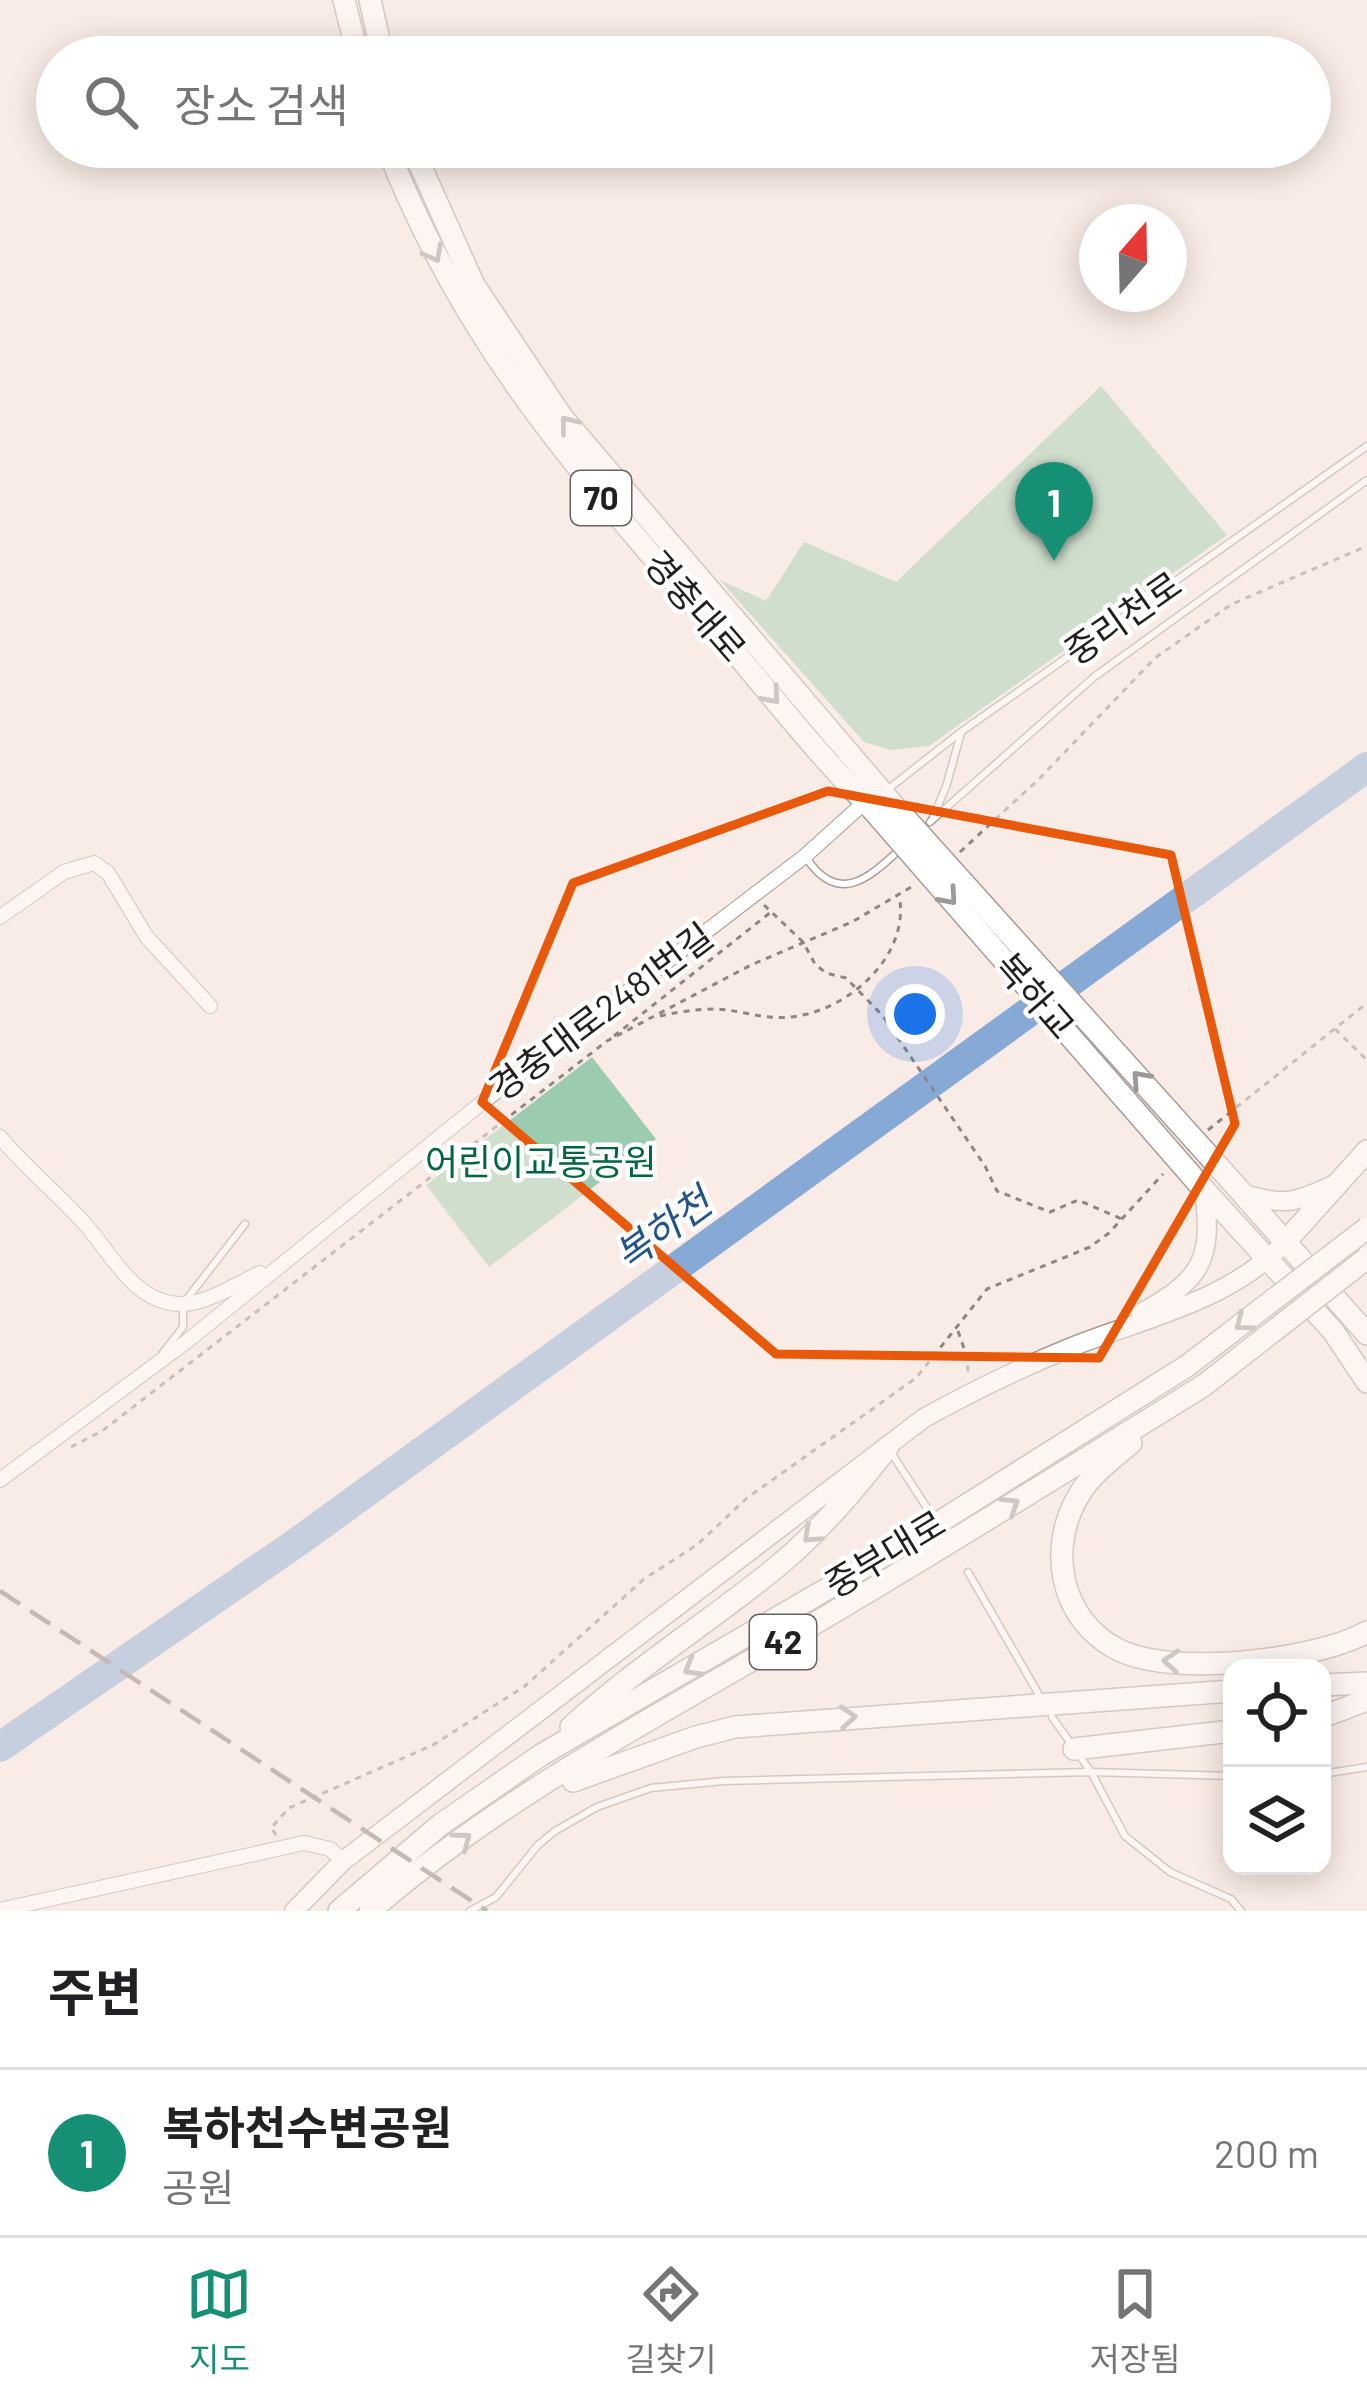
<!DOCTYPE html>
<html lang="ko">
<head>
<meta charset="utf-8">
<style>
	body { margin:0; font-family:Barlow,"Noto Sans KR",sans-serif; background:#f6f6f6; color:#202124 }
	.controls { position:absolute; right:36px; bottom:36px; display:grid; overflow:hidden; border-radius:24px; box-shadow:0 6px 30px #0003 }
	.controls button { width:108px; height:108px; display:grid; place-items:center; padding:0; border:0; border-bottom:3px solid #e0e0e0; background:#fff; color:#202124; font:60px sans-serif }
	.compass { position:absolute; left:1079px; top:204px; width:108px; height:108px; border-radius:50%; background:#fff; box-shadow:0 6px 30px #0003; rotate:20deg }
	.you { position:absolute; left:915px; top:1014px; width:42px; height:42px; margin:-30px; border:9px solid #fff; border-radius:50%; background:#1a73e8; box-shadow:0 0 0 18px #1a73e833 }
	.badge { display:grid; place-items:center; width:78px; height:78px; border-radius:50%; background:#169075; color:#fff; font-size:39px; font-weight:700 }
	.pin { position:absolute; translate:-50% -99px; filter:drop-shadow(0 3px 6px #0008) }
	.pin::after { content:''; position:absolute; top:63px; width:42px; height:36px; background:inherit; clip-path:polygon(0 0,100% 0,50% 100%) }
	.list { margin:0; padding:0; list-style:none }
	h2 { display:flex; justify-content:space-between; align-items:center; height:156px; margin:0; padding:0 48px; font-size:51px }
	h2 small { font-size:39px; font-weight:400; color:#757577 }
	.list li { display:grid; grid-template-columns:78px 1fr auto; gap:36px; align-items:center; box-sizing:border-box; height:168px; padding:0 48px; border-top:3px solid #e0e0e0 }
	.list b { display:block; font-size:45px; white-space:nowrap }
	.list p { margin:0; font-size:39px; white-space:nowrap; color:#757577 }
	.list em { font-size:39px; font-style:normal; color:#757577 }
	.icon { flex:none; width:66px; height:66px; fill:none; stroke:currentColor; stroke-width:2; stroke-linecap:round; stroke-linejoin:round }
	.map { position:relative; flex:none; width:1367px; height:1911px; overflow:hidden }
	.search { position:absolute; background:#fff; box-shadow:0 6px 30px #0003; left:36px; right:36px; top:36px; height:132px; display:flex; align-items:center; gap:30px; box-sizing:border-box; padding:0 42px; border-radius:66px; color:#757577; font-size:45px }
	.sheet { height:324px; background:#fff }
	nav { display:flex; justify-content:space-around; align-items:center; box-sizing:border-box; height:168px; border-top:3px solid #e0e0e0; background:#fff; font-size:33px; color:#757577 }
	nav a { display:grid; justify-items:center; gap:6px }
	nav .on { color:#169075 }
	.map>svg:first-child { display:block }
	.green { fill:#9cccaf }
	.lines { fill:none; stroke-linecap:round; stroke-linejoin:round }
	.river { stroke:#86aad5; stroke-width:30 }
	.lane-casing { stroke:#a89c97; stroke-width:9 }
	.street-casing { stroke:#a89c97; stroke-width:16 }
	.secondary-casing { stroke:#a89c97; stroke-width:21 }
	.primary-casing { stroke:#a89c97; stroke-width:24 }
	.path { stroke:#8f8682; stroke-width:3; stroke-dasharray:6 6; stroke-linecap:butt }
	.lane { stroke:#fff; stroke-width:6 }
	.street { stroke:#fff; stroke-width:14 }
	.secondary { stroke:#fff; stroke-width:18 }
	.primary { stroke:#fff; stroke-width:21 }
	.rail { stroke:#837b77; stroke-width:4.5; stroke-dasharray:24 12; stroke-linecap:butt }
	.primary-bridge-casing { stroke:#a89c97; stroke-width:24; stroke-linecap:butt }
	.primary-bridge { stroke:#fff; stroke-width:21 }
	.oneway { stroke:#9c9a99 }
	.marked { fill:none; stroke:#e8590c; stroke-width:9; stroke-linejoin:round }
	.labels { text-anchor:middle; stroke-width:9; stroke-linejoin:round; paint-order:stroke }
	.shield { fill:#fff; stroke:#656261; stroke-width:3 }
	.shield-label { font-size:33px; font-weight:bold; fill:#231f1d }
	.street-label { font-size:36px; fill:#231f1d; stroke:#fff }
	.park-label { font-size:36px; fill:#00663f; stroke:#fff }
	.water-label { font-size:39px; font-style:italic; fill:#22538a; stroke:#fff }
</style>
</head>
<body>
<div class="map">
<svg width="1367" height="1911" viewBox="0 0 1367 1911">
	<rect width="100%" height="100%" fill="#f9ece6"/>
	<!-- green -->
	<g class="green">
		<path d="M1101 386 1227 535 929 746 891 750 864 742 720 580 766 601 804 542 896 582Z"/>
		<path d="M592 1057 656 1139 489 1267 426 1185Z"/>
	</g>
	<g class="lines">
		<!-- river -->
		<path class="river" d="M0 1747 296 1543 1367 767"/>
		<!-- lane casing -->
		<g class="lane-casing">
			<g id="lane">
				<path d="M887 790 961 732 1367 446"/>
				<path d="M933 817 946 787 961 733"/>
				<path d="M930 822 1094 677 1367 480"/>
				<path d="M807 859C838 904 867 880 898 851"/>
				<path d="M162 1354 183 1327V1304L245 1224"/>
				<path d="M892 1454 929 1511"/>
				<path d="M968 1572 1038 1693"/>
				<path d="M1052 1717 1091 1772 1125 1836 1170 1872 1231 1899 1241 1911"/>
				<path d="M1322 1774 1367 1767"/>
				<path d="M470 1911 496 1897 538 1845 555 1831 597 1807 651 1788 724 1781 1091 1772 1232 1776"/>
			</g>
		</g>
		<!-- street casing -->
		<g class="street-casing">
			<g id="street">
				<path d="M0 917 64 872 94 863 108 873 146 936 210 1006"/>
				<path d="M0 1137C26 1168 58 1194 85 1224 112 1254 134 1304 182 1304 207 1304 238 1283 260 1273"/>
				<path d="M0 1480 186 1342 479 1105 805 856 865 802"/>
				<path d="M0 1910 304 1843 330 1849 343 1861"/>
			</g>
		</g>
		<!-- secondary casing -->
		<g class="secondary-casing">
			<g id="secondary">
				<path d="M1244 1194C1285 1206 1295 1203 1333 1185"/>
				<path d="M1141 1313C1203 1279 1213 1259 1204 1190"/>
				<path d="M294 1911 343 1861 924 1418C973 1391 1022 1367 1074 1346 1148 1317 1230 1301 1286 1241"/>
			</g>
		</g>
		<!-- primary casing -->
		<g class="primary-casing">
			<g id="primary">
				<path d="M344 0 358 57"/>
				<path d="M370 0 383 57"/>
				<path d="M387 147C463 342 575 467 709 622 763 684 814 751 872 809"/>
				<path d="M412 147 474 285 562 417 889 800"/>
				<path d="M1218 1166 1367 1334"/>
				<path d="M1198 1183 1333 1331 1367 1382"/>
				<path d="M1286 1241 1367 1151"/>
				<path d="M1131 1443C1112 1459 1091 1474 1079 1495 1047 1548 1060 1618 1115 1648 1168 1678 1315 1661 1367 1632"/>
				<path d="M1322 1685 1367 1683"/>
				<path d="M1322 1717 1367 1700"/>
				<path d="M571 1727C632 1671 703 1626 768 1574 814 1538 852 1493 888 1447"/>
				<path d="M1074 1749 1232 1731"/>
				<path d="M573 1781 696 1737 735 1727 1232 1691"/>
				<path d="M339 1911 440 1825 541 1755 911 1540 1187 1366"/>
				<path d="M370 1911C487 1809 626 1733 759 1656 909 1569 1056 1477 1203 1386"/>
			</g>
		</g>
		<!-- path -->
		<g class="path">
			<path d="M960 852 1039 779 1155 658 1232 604 1367 546"/>
			<path d="M764 905 803 942 815 964 826 973 846 978 883 1016 985 1166 997 1191 1050 1212 1078 1200 1122 1219"/>
			<path d="M660 1016C678 1012 697 1009 716 1009 740 1010 765 1020 790 1017 846 1012 907 959 900 901"/>
			<path d="M1335 1029 1367 1060"/>
			<path d="M614 1036 771 912"/>
			<path d="M1208 1130 1367 1003"/>
			<path d="M958 1331 967 1357 968 1373"/>
			<path d="M71 1447 102 1431 607 1041 751 965 852 922 913 886"/>
			<path d="M276 1835 271 1828 289 1808 433 1745 525 1686 644 1579 698 1544 747 1498 916 1378 987 1289 1090 1247 1109 1233 1163 1174"/>
		</g>
		<!-- lane -->
		<use href="#lane" class="lane"/>
		<!-- street -->
		<use href="#street" class="street"/>
		<!-- secondary -->
		<use href="#secondary" class="secondary"/>
		<!-- primary -->
		<use href="#primary" class="primary"/>
		<!-- rail -->
		<path class="rail" d="M0 1591 487 1911"/>
		<!-- primary-bridge casing -->
		<g class="primary-bridge-casing">
			<g id="primary-bridge">
				<path d="M889 800 1218 1166"/>
				<path d="M872 809 1198 1183"/>
				<path d="M1187 1366 1367 1228"/>
				<path d="M1203 1386 1367 1258"/>
			</g>
		</g>
		<!-- primary-bridge -->
		<use href="#primary-bridge" class="primary-bridge"/>
	</g>
	<!-- one-way arrows -->
	<defs><path id="oneway-chevron" d="M-2-3.5L2.5 0L-2 3.5" fill="none" stroke-width="1.6" stroke-linecap="round" stroke-linejoin="round" transform="scale(3)"/></defs>
	<g class="oneway">
		<use href="#oneway-chevron" transform="translate(434 254) rotate(62)"/>
		<use href="#oneway-chevron" transform="translate(568 424) rotate(-128)"/>
		<use href="#oneway-chevron" transform="translate(772 696) rotate(49)"/>
		<use href="#oneway-chevron" transform="translate(949 897) rotate(49)"/>
		<use href="#oneway-chevron" transform="translate(1140 1079) rotate(-132)"/>
		<use href="#oneway-chevron" transform="translate(1243 1323) rotate(143)"/>
		<use href="#oneway-chevron" transform="translate(1011 1505) rotate(-32)"/>
		<use href="#oneway-chevron" transform="translate(811 1535) rotate(137)"/>
		<use href="#oneway-chevron" transform="translate(1171 1661) rotate(-176)"/>
		<use href="#oneway-chevron" transform="translate(692 1668) rotate(150)"/>
		<use href="#oneway-chevron" transform="translate(848 1717) rotate(-4)"/>
		<use href="#oneway-chevron" transform="translate(463 1840) rotate(-37)"/>
	</g>
	<!-- marked area -->
	<path d="M0 0H1367V1911H0ZM828 791 1171 855 1235 1124 1099 1358 776 1354 482 1102 573 883Z" fill="#f9ece6" fill-opacity=".55" fill-rule="evenodd"/>
	<path class="marked" d="M828 791 1171 855 1235 1124 1099 1358 776 1354 482 1102 573 883Z"/>
	<g class="labels">
		<!-- shield labels -->
		<g class="shield">
			<rect x="571" y="471" width="60" height="54" rx="9"/>
			<rect x="750" y="1615" width="66" height="54" rx="9"/>
		</g>
		<g class="shield-label">
			<text x="601" y="510">70</text>
			<text x="783" y="1654">42</text>
		</g>
		<!-- street labels -->
		<g class="street-label">
			<text transform="translate(695 606) rotate(49)" y="13">경충대로</text>
			<text transform="translate(1123 618) rotate(-35)" y="13">중리천로</text>
			<text transform="translate(1035 996) rotate(49)" y="13">복하교</text>
			<text transform="translate(601 1012) rotate(-37)" y="13">경충대로2481번길</text>
			<text transform="translate(885 1554) rotate(-31)" y="13">중부대로</text>
		</g>
		<!-- park labels -->
		<g class="park-label">
			<text x="541" y="1175">어린이교통공원</text>
		</g>
		<!-- water labels -->
		<g class="water-label">
			<text transform="translate(663 1229) rotate(-36)" y="14">복하천</text>
		</g>
	</g>
</svg>
<div class="controls">
<button><svg class="icon" aria-label="locate" viewBox="0 0 24 24"><circle cx="12" cy="12" r="6"/><path d="M12 2v4M12 18v4M2 12h4M18 12h4"/></svg></button>
<button><svg class="icon" aria-label="layers" viewBox="0 0 24 24"><path d="M12 4l9 5-9 5-9-5zM3 14l9 5 9-5"/></svg></button>
</div>
<svg class="compass" viewBox="-18 -18 36 36"><path d="M0-13l5 13h-10z" fill="#e53935"/><path d="M0 13l5-13h-10z" fill="#757577"/></svg>
<div class="you"></div>
<div class="pin badge" style="left:1054px;top:561px">1</div>
<div class="search"><svg class="icon" aria-label="search" viewBox="0 0 24 24"><circle cx="10" cy="10" r="6"/><path d="M15 15l6 6"/></svg>장소 검색</div>
</div>
<section class="sheet">
<h2>주변<small></small></h2>
<ul class="list">
<li><span class="badge">1</span><div><b>복하천수변공원</b><p>공원</p></div><em>200 m</em></li>
</ul>
</section>
<nav>
<a class="on"><svg class="icon" aria-label="map" viewBox="0 0 24 24"><path d="M3 6l6-2 6 2 6-2v14l-6 2-6-2-6 2zM9 4v14M15 6v14"/></svg>지도</a>
<a><svg class="icon" aria-label="directions" viewBox="0 0 24 24"><path d="M12 3l9 9-9 9-9-9zM9 14v-3h6M13 9l2 2-2 2"/></svg>길찾기</a>
<a><svg class="icon" aria-label="saved" viewBox="0 0 24 24"><path d="M7 4h10v16l-5-4-5 4z"/></svg>저장됨</a>
</nav>
</body>
</html>
